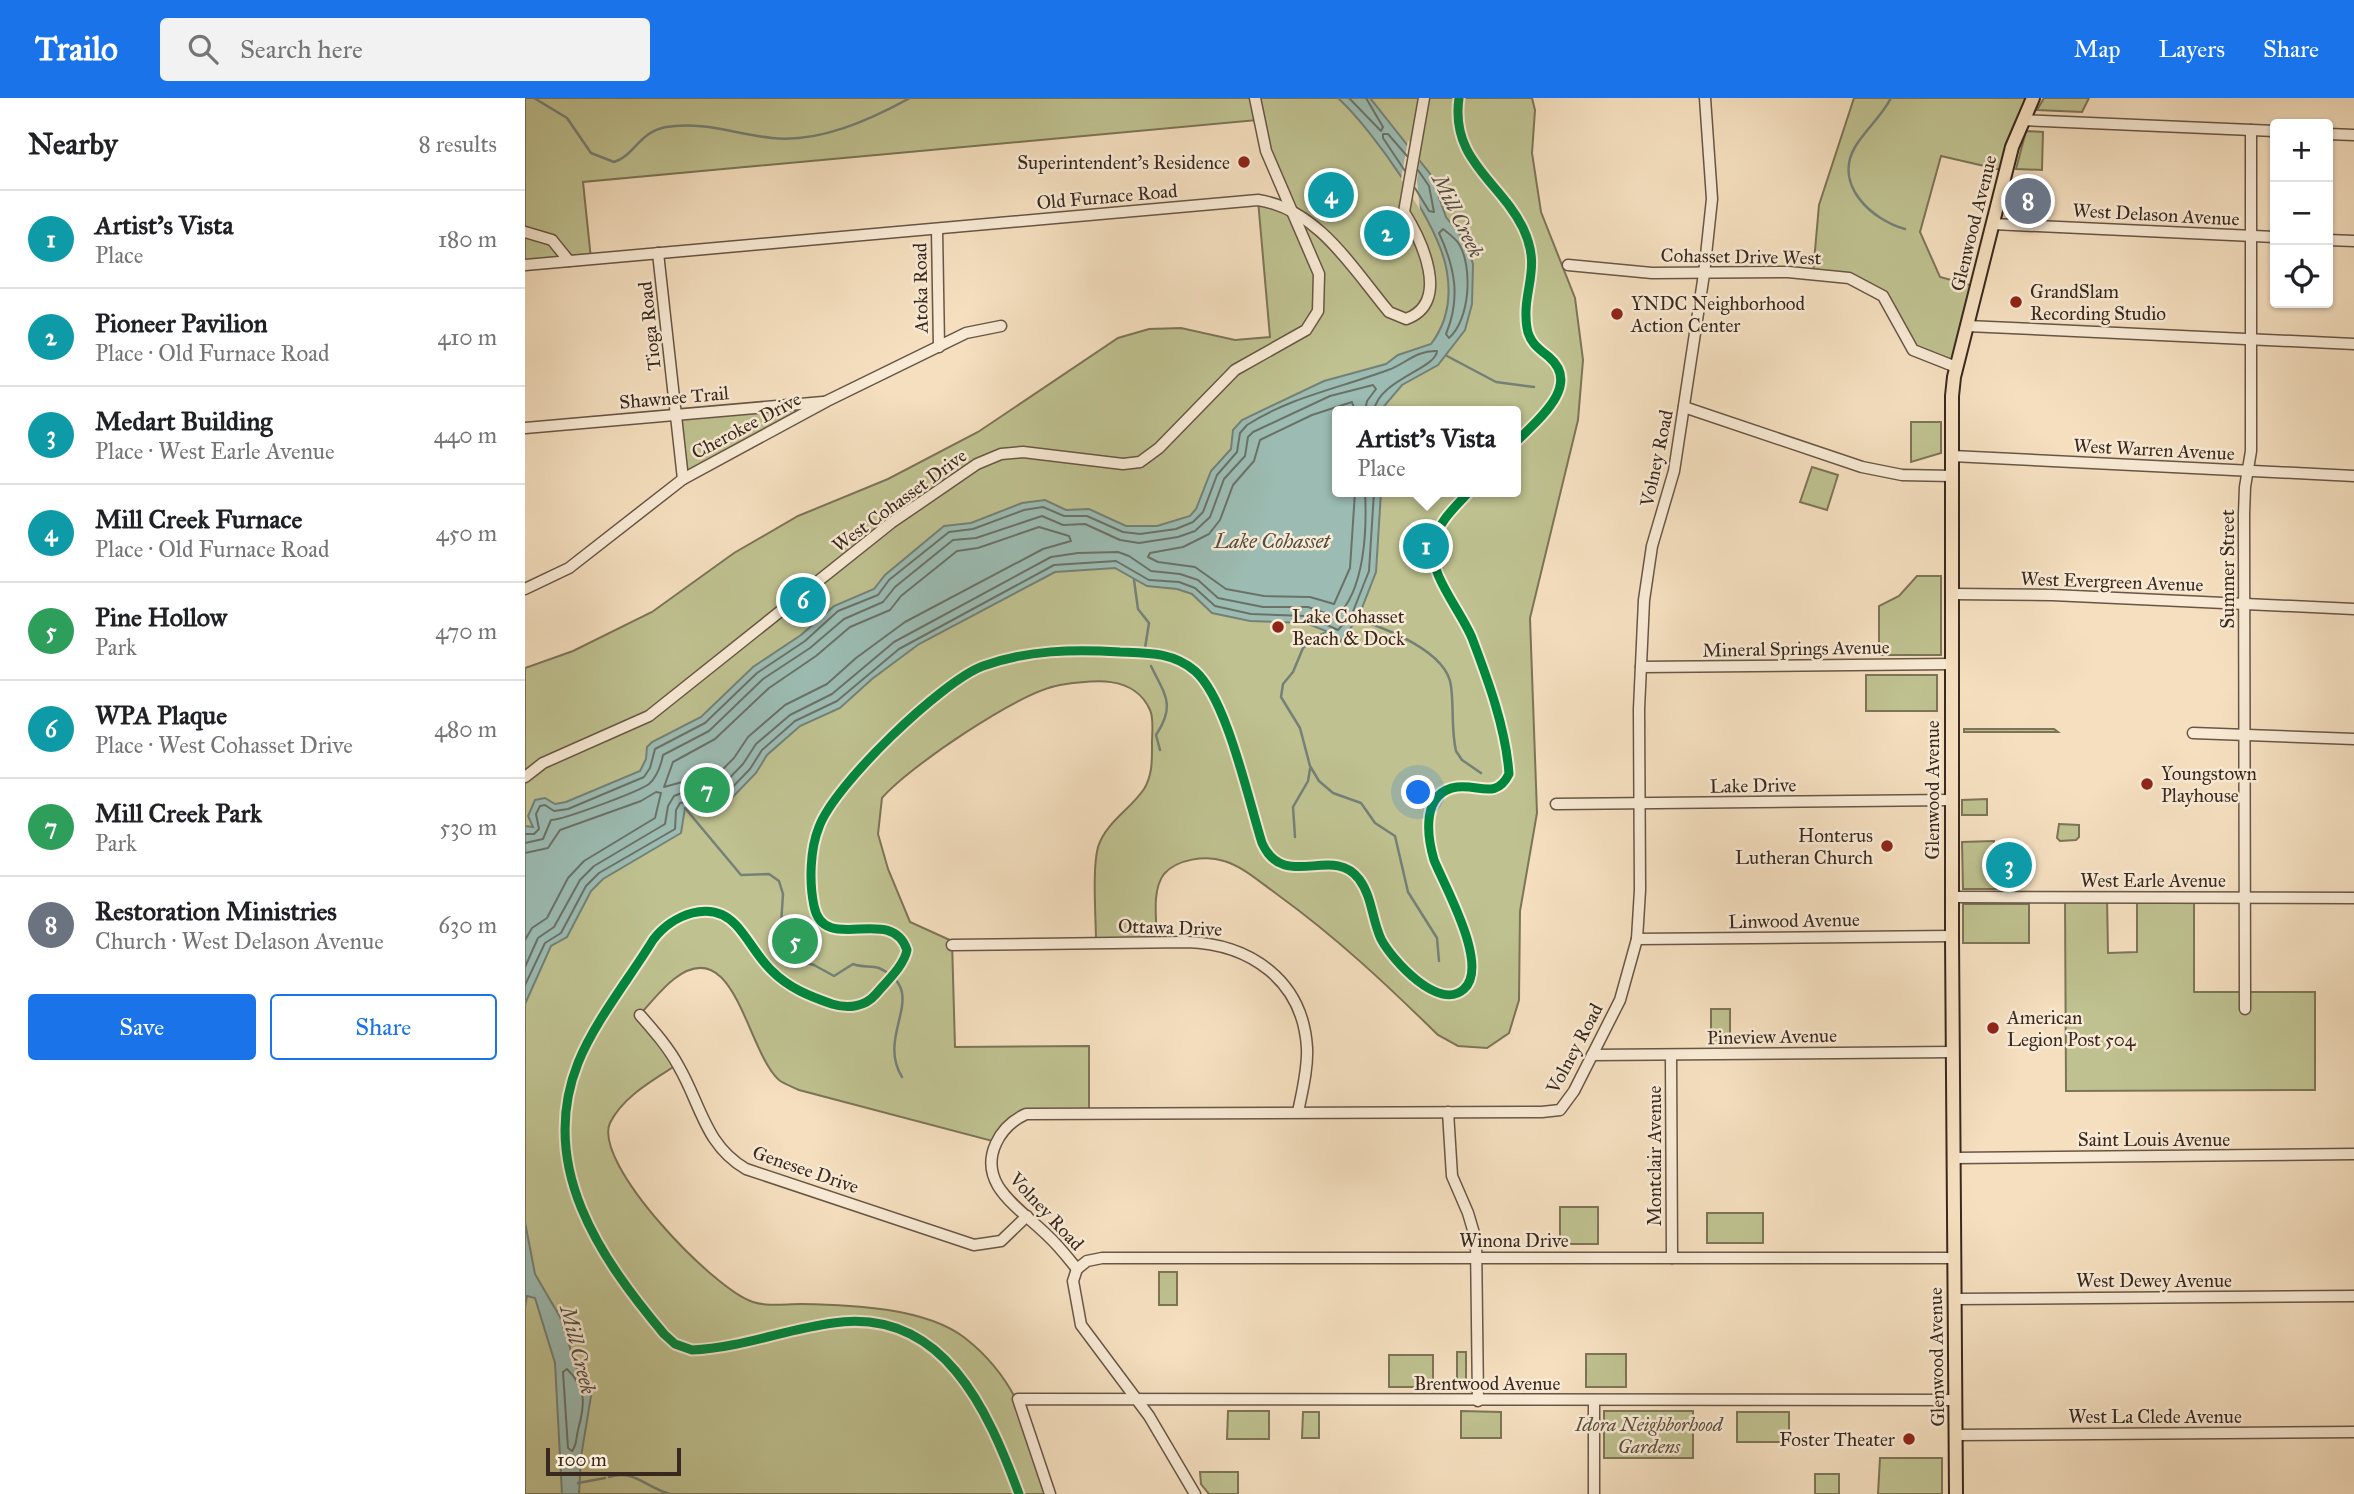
<!DOCTYPE html>
<html lang="en">
<head>
<meta charset="utf-8">
<style>
	body { margin:0; font-family:"IM FELL Great Primer",serif; background:#f2f2f2; color:#202124 }
	.controls { position:absolute; right:21px; top:21px; display:grid; overflow:hidden; border-radius:7px; box-shadow:0 2px 5px #0004 }
	.controls button { width:63px; height:63px; display:grid; place-items:center; padding:0; border:0; border-bottom:2px solid #e0e0e0; background:#fff; color:#202124; font:35px sans-serif }
	.scale { position:absolute; left:21px; bottom:18px; width:135px; box-sizing:border-box; padding-left:7px; border:4px solid #39281e; border-top:0; font-size:19px; line-height:24px; white-space:nowrap; color:#39281e; -webkit-text-stroke:5px #f8ead5; paint-order:stroke }
	.you { position:absolute; left:894px; top:695px; width:24px; height:24px; margin:-18px; border:5px solid #fff; border-radius:50%; background:#1a73e8; box-shadow:0 0 0 10px #1a73e833 }
	.badge { display:grid; place-items:center; width:46px; height:46px; border-radius:50%; background:#1a73e8; color:#fff; font-size:23px; font-weight:700 }
	.pin { position:absolute; translate:-50% -50%; border:4px solid #fff; box-shadow:0 2px 7px #0006 }
	.popup { position:absolute; left:807px; top:308px; width:189px; height:91px; box-sizing:border-box; display:grid; place-content:center; border-radius:7px; background:#fff; filter:drop-shadow(0 2px 5px #0005); font-size:23px; white-space:nowrap; color:#757577 }
	.popup b { font-size:26px; color:#202124 }
	.popup::after { content:''; position:absolute; left:50%; top:100%; margin-left:-14px; border:14px solid transparent; border-top-color:#fff }
	.list { margin:0; padding:0; list-style:none }
	h2 { display:flex; justify-content:space-between; align-items:center; height:91px; margin:0; padding:0 28px; font-size:30px }
	h2 small { font-size:23px; font-weight:400; color:#757577 }
	.list li { display:grid; grid-template-columns:46px 1fr auto; gap:21px; align-items:center; box-sizing:border-box; height:98px; padding:0 28px; border-top:2px solid #e0e0e0 }
	.list b { display:block; font-size:26px; white-space:nowrap }
	.list p { margin:0; font-size:23px; white-space:nowrap; color:#757577 }
	.list em { font-size:23px; font-style:normal; color:#757577 }
	.actions { display:flex; gap:14px; padding:21px 28px }
	.actions a { flex:1; padding:16px 0; border:2px solid #1a73e8; border-radius:7px; text-align:center; font-size:24px; color:#1a73e8 }
	.actions .main { background:#1a73e8; color:#fff }
	.icon { flex:none; width:38px; height:38px; fill:none; stroke:currentColor; stroke-width:2; stroke-linecap:round; stroke-linejoin:round }
	.map { position:relative; flex:none; width:1829px; height:1396px; overflow:hidden }
	header { display:flex; align-items:center; gap:42px; box-sizing:border-box; height:98px; padding:0 35px; background:#1a73e8; color:#fff }
	header strong { font-size:33px }
	nav { display:flex; gap:38px; margin-inline-start:auto; font-size:24px }
	.search { width:490px; height:63px; background:#f2f2f2; display:flex; align-items:center; gap:18px; box-sizing:border-box; padding:0 24px; border-radius:7px; color:#757577; font-size:26px }
	main { display:flex }
	aside { flex:1; background:#fff }
	.map>svg:first-child { display:block }
	.green { fill:#bfc190; stroke:#7c7457; stroke-width:2; fill-rule:evenodd }
	.water { fill:#9cbcb3; stroke:#748177; stroke-width:2 }
	.pier { fill:#f5dfbf }
	.lines { fill:none; stroke-linecap:round; stroke-linejoin:round }
	.shore { stroke:#6a7268; stroke-width:2 }
	.stream { stroke:#748177; stroke-width:2.5 }
	.minor-casing { stroke:#685646; stroke-width:13 }
	.major-casing { stroke:#39281e; stroke-width:16 }
	.minor { stroke:#f8ead5; stroke-width:10 }
	.major { stroke:#f5dfbf; stroke-width:12 }
	.cycleway-casing { stroke:#f8ead5; stroke-width:13 }
	.cycleway { stroke:#00873e; stroke-width:9 }
	.poi-dot { fill:#8f2418; stroke:#f8ead5; stroke-width:2.5 }
	.labels { text-anchor:middle; stroke-width:5; stroke-linejoin:round; paint-order:stroke }
	.poi-label { font-size:19px; fill:#39281e; stroke:#f8ead5; text-anchor:start }
	.street-label { font-size:19px; fill:#39281e; stroke:#f8ead5 }
	.park-label { font-size:19px; font-style:italic; fill:#5a4e3a; stroke:#f8ead5 }
	.water-label { font-size:21px; font-style:italic; fill:#524d43; stroke:#f8ead5 }
</style>
</head>
<body>
<header>
<strong>Trailo</strong>
<div class="search"><svg class="icon" aria-label="search" viewBox="0 0 24 24"><circle cx="10" cy="10" r="6"/><path d="M15 15l6 6"/></svg>Search here</div>
<nav><a>Map</a><a>Layers</a><a>Share</a></nav>
</header>
<main>
<aside>
<h2>Nearby<small>8 results</small></h2>
<ul class="list">
<li><span class="badge" style="background:#0f9aa8">1</span><div><b>Artist's Vista</b><p>Place</p></div><em>180 m</em></li>
<li><span class="badge" style="background:#0f9aa8">2</span><div><b>Pioneer Pavilion</b><p>Place · Old Furnace Road</p></div><em>410 m</em></li>
<li><span class="badge" style="background:#0f9aa8">3</span><div><b>Medart Building</b><p>Place · West Earle Avenue</p></div><em>440 m</em></li>
<li><span class="badge" style="background:#0f9aa8">4</span><div><b>Mill Creek Furnace</b><p>Place · Old Furnace Road</p></div><em>450 m</em></li>
<li><span class="badge" style="background:#2e9e5b">5</span><div><b>Pine Hollow</b><p>Park</p></div><em>470 m</em></li>
<li><span class="badge" style="background:#0f9aa8">6</span><div><b>WPA Plaque</b><p>Place · West Cohasset Drive</p></div><em>480 m</em></li>
<li><span class="badge" style="background:#2e9e5b">7</span><div><b>Mill Creek Park</b><p>Park</p></div><em>530 m</em></li>
<li><span class="badge" style="background:#6b7280">8</span><div><b>Restoration Ministries</b><p>Church · West Delason Avenue</p></div><em>630 m</em></li>
</ul>
<div class="actions"><a class="main">Save</a><a>Share</a></div>
</aside>
<div class="map">
<svg width="1829" height="1396" viewBox="0 0 1829 1396">
	<rect width="100%" height="100%" fill="#f5dfbf"/>
	<filter id="stains"><feTurbulence type="fractalNoise" baseFrequency=".00286" numOctaves="4"/><feColorMatrix values="0 0 0 0 .2 0 0 0 0 .09 0 0 0 0 .02 0 0 0 .5 -.17"/></filter>
	<radialGradient id="worn" r=".72"><stop offset=".6" stop-color="#630" stop-opacity="0"/><stop offset="1" stop-color="#630" stop-opacity=".3"/></radialGradient>
	<!-- green -->
	<g class="green">
		<path d="M0 0H1007L1010 12 1007 55 1016 114 1050 200 1058 262 1053 322 1005 520 1012 715 995 813 994 902 984 935 962 950 933 948 913 937C861 886 811 839 753 797 736 785 719 769 699 763 681 757 652 761 639 776 626 793 632 824 632 844L571 845C571 820 567 771 573 749 581 724 605 712 619 691 628 676 627 660 627 644 627 635 629 620 625 612 609 576 567 582 535 587 494 594 385 668 357 700L353 736 363 771 385 824 427 843 430 949 564 948V1014L501 1016 471 1044 274 992C268 989 259 986 254 982 221 952 210 833 149 881 136 891 126 905 115 916L153 966C130 981 98 998 85 1025 67 1065 189 1192 228 1204 243 1209 260 1206 276 1206 325 1207 400 1209 440 1240 495 1283 505 1334 525 1396H0V570L48 553 127 514 209 455 273 418 363 381 453 334 593 240 624 231 656 230 710 242 745 239 733 102 765 112 732 22 58 84 66 161 0 167ZM812 313H990V394H812Z"/>
		<path d="M1329 0H1509L1481 73 1416 58 1395 134 1415 179 1452 189 1431 269 1395 257 1349 192 1288 175 1294 107Z"/>
		<path d="M1519 0H1564L1557 14 1512 12Z"/>
		<path d="M1501 33 1518 34 1517 72 1491 71Z"/>
		<path d="M302 303 158 381 151 317Z"/>
		<path d="M1386 324H1416V355L1386 364Z"/>
		<path d="M1287 369 1313 377 1302 412 1275 404Z"/>
		<path d="M1392 478H1416V557H1354V508L1374 498Z"/>
		<rect x="1341" y="577" width="71" height="36"/>
		<path d="M1439 631H1529L1533 634H1439Z"/>
		<path d="M1462 701V717H1437V702Z"/>
		<path d="M1534 726 1554 727V739L1551 742 1535 743 1532 740Z"/>
		<path d="M1469 743V751L1476 756V770L1469 776V783L1479 784V778H1483L1484 791H1438L1437 744Z"/>
		<path d="M1540 799H1582L1583 855 1612 854V799H1669V894H1790V992L1541 993Z"/>
		<rect x="1438" y="806" width="66" height="39"/>
		<rect x="1186" y="911" width="19" height="35"/>
		<rect x="1035" y="1109" width="38" height="37"/>
		<rect x="1182" y="1115" width="56" height="30"/>
		<rect x="634" y="1174" width="18" height="33"/>
		<rect x="932" y="1254" width="9" height="36"/>
		<rect x="1061" y="1256" width="40" height="33"/>
		<rect x="864" y="1257" width="44" height="32"/>
		<path d="M703 1313H744V1341H702Z"/>
		<path d="M936 1313 976 1314V1340H936Z"/>
		<rect x="1079" y="1313" width="89" height="47"/>
		<path d="M778 1314H794V1340H777Z"/>
		<rect x="1212" y="1314" width="52" height="30"/>
		<path d="M1355 1360H1417V1396H1353Z"/>
		<path d="M675 1374H713V1396H684L676 1386Z"/>
		<rect x="1290" y="1376" width="24" height="20"/>
	</g>
	<!-- water -->
	<g class="water">
		<path d="M813 0H845L906 77 921 119 941 144 948 166 947 206 940 232 913 267 877 287 855 313H812V394H856L851 474 833 520 815 544 810 545 801 533 781 525 725 523 687 515 667 496 652 491 622 488 590 470 530 474 394 546 347 581 315 610 275 628 242 657 231 675 200 707 178 712 160 710 156 735 78 781 66 793 42 839 26 848 0 906V728L8 729 3 718 10 702 20 700 30 706 41 704 115 673 121 661 122 649 127 644 176 619 228 569 276 537 309 508 349 491 360 477 419 428 446 425 497 405 520 402 541 412 564 411 601 428H632L665 418 671 411 686 373 706 351 708 332 717 322 799 283 861 266 873 257 906 246C922 225 926 199 922 174 915 127 848 32 813 0Z"/>
		<path d="M0 1124 10 1176 35 1219 52 1271 64 1286 66 1298 56 1359 54 1396H37L30 1265 10 1200 2 1198 0 1209Z"/>
	</g>
	<!-- pier -->
	<path class="pier" d="M883 42 895 58 892 83 895 112 876 81Z"/>
	<g class="lines">
		<!-- shore -->
		<g class="shore">
			<path d="M824 0 856 33 858 29 841 0"/>
			<path d="M880 73 858 40V36H863L882 58"/>
			<path d="M890 90 904 113 909 114 904 88 893 72"/>
			<path d="M918 131C923 135 930 140 934 146 948 169 945 222 924 240L921 236C936 200 930 170 914 135Z"/>
			<path d="M830 313 827 304 787 317 735 342 729 363 708 387 695 422 684 436 658 449 625 455 623 459 633 464 670 469 701 491 739 498 785 499 809 506 825 470 830 394"/>
			<path d="M514 429 544 438 546 443 518 451 380 524 331 560 302 586 260 607 223 639 209 660 185 684 161 683 139 689 148 664 190 641 244 590 291 558 325 529 365 512 376 498 432 453 453 450Z"/>
			<path d="M0 736H9L14 731 11 716 15 708 20 707 29 713 43 711 119 679 125 670 130 651 180 625 232 575 280 543 313 513 353 497 364 482 424 434 448 431 499 412 518 409 539 418H562L598 434 615 436 651 431 668 424 678 414 692 377 712 354 715 335 722 327C765 299 815 290 863 272 879 267 891 252 912 253 911 271 853 282 849 313"/>
			<path d="M0 745 18 741 26 722C38 722 115 693 124 686 133 678 136 667 138 657L184 633 238 581 285 550 319 521 358 504 370 489 428 442 451 440 517 418 538 427 560 426 595 442 614 445 653 439 670 433 685 419 699 381 720 358 723 339 728 334 805 298 848 287 851 291 842 303 840 313"/>
			<path d="M0 755 23 750 35 732 116 703 131 694 136 695 130 720 59 763 43 780 22 820 7 830 0 842"/>
			<path d="M0 869 13 840 29 829 55 782 69 768 140 726 143 708 149 698 162 693 177 696 191 694 218 666 231 646 265 617 307 596 369 544 526 459 553 455 593 454 604 458 626 473 655 476 673 482 693 500 738 509H783L811 519C840 493 842 431 840 394"/>
			<path d="M0 887 20 845 36 835 61 788 74 775 150 731 151 712 155 705 196 701 225 671 237 652 270 623 312 603 374 551 529 467 591 463 624 482 654 484 670 490 690 508 726 516 782 518 813 532 827 516 844 473 849 394"/>
			<path d="M42 1271C62 1290 60 1307 53 1332 51 1340 52 1347 47 1353L43 1350 38 1274Z"/>
		</g>
		<!-- stream -->
		<g class="stream">
			<path d="M9 0 42 20 66 55 89 64C109 58 114 34 141 29 177 23 211 36 247 40 294 45 345 22 385 0"/>
			<path d="M1366 0C1357 18 1340 32 1330 49 1308 87 1347 122 1380 131"/>
			<path d="M922 258 971 284 1009 289"/>
			<path d="M609 482 613 511 624 525 620 550"/>
			<path d="M833 521C861 531 922 553 926 588 929 610 926 631 931 653L937 662 956 675"/>
			<path d="M802 534 789 540 778 550 768 574 758 586 756 599 775 630 785 668 794 683 808 695 836 705 850 725 870 738 883 794 912 840 914 863"/>
			<path d="M626 568C640 597 651 607 631 637L635 652"/>
			<path d="M160 710 216 777 244 776 254 783 258 796 256 827 261 853 274 863 289 867 309 878 328 866C337 870 346 867 354 870 407 895 350 935 377 979"/>
			<path d="M770 739 768 709 783 683 785 671"/>
			<path d="M84 1379C110 1371 121 1390 145 1396"/>
			<path d="M53 1385 80 1380"/>
		</g>
		<!-- minor casing -->
		<g class="minor-casing">
			<g id="minor">
				<path d="M1498 22 1750 33"/>
				<path d="M1803 36 1829 37"/>
				<path d="M1468 126 1750 139"/>
				<path d="M412 131 414 249"/>
				<path d="M0 134 27 142 44 163"/>
				<path d="M1803 142 1829 143"/>
				<path d="M133 155 158 381"/>
				<path d="M0 167 733 102C793 111 828 171 864 214L881 221C927 205 896 141 879 114L899 0"/>
				<path d="M1043 167 1127 175 1263 174 1324 180 1358 198 1388 252 1431 269"/>
				<path d="M1442 228 1829 246"/>
				<path d="M1159 309 1337 369 1377 377 1427 378"/>
				<path d="M0 330 298 304"/>
				<path d="M1427 358 1829 378"/>
				<path d="M0 491 44 470 158 381 302 303 441 235 476 228"/>
				<path d="M1427 496 1527 497 1829 511"/>
				<path d="M1116 569 1426 566"/>
				<path d="M1668 635 1829 641"/>
				<path d="M0 679 18 665 124 618 366 425 452 366 476 356 498 354 598 366 615 364 634 350 710 272 781 232 793 213 794 176 741 53 730 0"/>
				<path d="M1031 706 1426 702"/>
				<path d="M1426 799 1829 800"/>
				<path d="M1112 841 1427 838"/>
				<path d="M427 847 662 844C725 846 778 882 782 950 783 971 777 994 773 1014"/>
				<path d="M1720 911 1719 416 1720 389 1726 353V32"/>
				<path d="M115 917C129 933 144 950 154 969 176 1007 180 1047 221 1071L449 1147 476 1143 502 1118"/>
				<path d="M1067 957 1428 954"/>
				<path d="M1146 957 1147 1160"/>
				<path d="M923 1014 927 1078 943 1115 951 1142 953 1303"/>
				<path d="M1429 1060 1829 1056"/>
				<path d="M552 1171C543 1160 534 1148 523 1138 507 1122 485 1107 473 1088 456 1059 475 1028 501 1016L1017 1014 1035 1012 1049 993 1095 902 1112 841 1115 792 1114 611 1119 502 1127 448 1149 373 1179 176 1187 101 1180 0"/>
				<path d="M552 1171 562 1163 577 1160H1428"/>
				<path d="M552 1171 548 1183 556 1227 624 1318 670 1396"/>
				<path d="M1430 1201 1829 1198"/>
				<path d="M1431 1337 1829 1334"/>
				<path d="M525 1396 493 1301 1431 1302"/>
				<path d="M1069 1396V1302"/>
			</g>
		</g>
		<!-- major casing -->
		<g class="major-casing">
			<path id="major" d="M1431 1396 1427 838V298L1429 279 1487 49 1508 0"/>
		</g>
		<!-- minor -->
		<use href="#minor" class="minor"/>
		<!-- major -->
		<use href="#major" class="major"/>
		<!-- cycleway casing -->
		<g class="cycleway-casing">
			<g id="cycleway">
				<path d="M934 0C925 62 975 83 998 130 1018 172 996 192 1002 230 1004 244 1014 251 1024 259 1058 288 1010 324 990 345"/>
				<path d="M494 1396C463 1312 418 1209 308 1225 262 1231 215 1250 167 1252L150 1246 139 1236C75 1160 12 1068 53 965 70 923 104 881 128 842 147 817 186 800 211 827 224 841 233 860 247 873 264 890 284 898 307 906 323 911 340 909 351 896 361 884 379 868 382 852 366 805 299 858 289 808 284 784 285 751 294 729 309 687 417 583 458 568 502 552 549 551 595 554 622 555 648 554 670 573 702 601 723 701 737 745 759 794 808 746 834 781 847 798 847 822 856 841 867 862 914 914 939 891 965 868 920 789 909 762 902 738 896 694 932 689 954 686 971 702 984 676 981 631 963 582 947 540 936 513 903 475 908 447 912 425 930 409 944 394"/>
			</g>
		</g>
		<!-- cycleway -->
		<use href="#cycleway" class="cycleway"/>
	</g>
	<!-- markers -->
	<g class="poi-dot">
		<circle cx="719" cy="64" r="7"/>
		<circle cx="1491" cy="204" r="7"/>
		<circle cx="1092" cy="216" r="7"/>
		<circle cx="753" cy="529" r="7"/>
		<circle cx="1622" cy="686" r="7"/>
		<circle cx="1362" cy="748" r="7"/>
		<circle cx="1468" cy="930" r="7"/>
		<circle cx="1384" cy="1341" r="7"/>
	</g>
	<g class="labels">
		<!-- poi labels -->
		<g class="poi-label">
			<text x="705" y="71" text-anchor="end">Superintendent's Residence</text>
			<text x="1505" y="200">GrandSlam<tspan x="1505" dy="22">Recording Studio</tspan></text>
			<text x="1106" y="212">YNDC Neighborhood<tspan x="1106" dy="22">Action Center</tspan></text>
			<text x="767" y="525">Lake Cohasset<tspan x="767" dy="22">Beach &amp; Dock</tspan></text>
			<text x="1636" y="682">Youngstown<tspan x="1636" dy="22">Playhouse</tspan></text>
			<text x="1348" y="744" text-anchor="end">Honterus<tspan x="1348" dy="22">Lutheran Church</tspan></text>
			<text x="1482" y="926">American<tspan x="1482" dy="22">Legion Post 504</tspan></text>
			<text x="1370" y="1348" text-anchor="end">Foster Theater</text>
		</g>
		<!-- street labels -->
		<g class="street-label">
			<text transform="translate(582 98) rotate(-5)" y="7">Old Furnace Road</text>
			<text transform="translate(1631 116) rotate(3)" y="7">West Delason Avenue</text>
			<text transform="translate(1448 125) rotate(-76)" y="7">Glenwood Avenue</text>
			<text transform="translate(1216 158) rotate(1)" y="7">Cohasset Drive West</text>
			<text transform="translate(395 190) rotate(-91)" y="7">Atoka Road</text>
			<text transform="translate(124 228) rotate(-96)" y="7">Tioga Road</text>
			<text transform="translate(149 299) rotate(-5)" y="7">Shawnee Trail</text>
			<text transform="translate(221 327) rotate(-28)" y="7">Cherokee Drive</text>
			<text transform="translate(1629 351) rotate(3)" y="7">West Warren Avenue</text>
			<text transform="translate(1131 360) rotate(-78)" y="7">Volney Road</text>
			<text transform="translate(374 402) rotate(-36)" y="7">West Cohasset Drive</text>
			<text transform="translate(1702 471) rotate(-90)" y="7">Summer Street</text>
			<text transform="translate(1587 483) rotate(2)" y="7">West Evergreen Avenue</text>
			<text transform="translate(1271 550) rotate(-1)" y="7">Mineral Springs Avenue</text>
			<text transform="translate(1228 687) rotate(-1)" y="7">Lake Drive</text>
			<text transform="translate(1407 692) rotate(-90)" y="7">Glenwood Avenue</text>
			<text x="1628" y="789">West Earle Avenue</text>
			<text transform="translate(1269 822) rotate(-1)" y="7">Linwood Avenue</text>
			<text transform="translate(645 829) rotate(2)" y="7">Ottawa Drive</text>
			<text transform="translate(1247 938) rotate(-1)" y="7">Pineview Avenue</text>
			<text transform="translate(1049 950) rotate(-62)" y="7">Volney Road</text>
			<text x="1629" y="1048">Saint Louis Avenue</text>
			<text transform="translate(1129 1058) rotate(-90)" y="7">Montclair Avenue</text>
			<text transform="translate(281 1071) rotate(19)" y="7">Genesee Drive</text>
			<text transform="translate(522 1113) rotate(47)" y="7">Volney Road</text>
			<text x="989" y="1149">Winona Drive</text>
			<text x="1629" y="1189">West Dewey Avenue</text>
			<text transform="translate(1411 1259) rotate(-91)" y="7">Glenwood Avenue</text>
			<text x="962" y="1292">Brentwood Avenue</text>
			<text x="1630" y="1325">West La Clede Avenue</text>
		</g>
		<!-- park labels -->
		<g class="park-label">
			<text x="1124" y="1333">Idora Neighborhood<tspan x="1124" dy="22">Gardens</tspan></text>
		</g>
		<!-- water labels -->
		<g class="water-label">
			<text transform="translate(933 118) rotate(64)" y="7">Mill Creek</text>
			<text x="747" y="450">Lake Cohasset</text>
			<text transform="translate(53 1252) rotate(76)" y="7">Mill Creek</text>
		</g>
	</g>
	<rect width="100%" height="100%" filter="url(#stains)"/>
	<rect width="100%" height="100%" fill="url(#worn)"/>
</svg>
<div class="controls">
<button>+</button>
<button>−</button>
<button><svg class="icon" aria-label="locate" viewBox="0 0 24 24"><circle cx="12" cy="12" r="6"/><path d="M12 2v4M12 18v4M2 12h4M18 12h4"/></svg></button>
</div>
<div class="scale">100 m</div>
<div class="you"></div>
<div class="pin badge" style="left:901px;top:448px;background:#0f9aa8">1</div>
<div class="popup"><b>Artist's Vista</b>Place</div>
<div class="pin badge" style="left:862px;top:135px;background:#0f9aa8">2</div>
<div class="pin badge" style="left:1484px;top:767px;background:#0f9aa8">3</div>
<div class="pin badge" style="left:806px;top:97px;background:#0f9aa8">4</div>
<div class="pin badge" style="left:270px;top:843px;background:#2e9e5b">5</div>
<div class="pin badge" style="left:278px;top:502px;background:#0f9aa8">6</div>
<div class="pin badge" style="left:182px;top:692px;background:#2e9e5b">7</div>
<div class="pin badge" style="left:1503px;top:103px;background:#6b7280">8</div>
</div>
</main>
</body>
</html>
